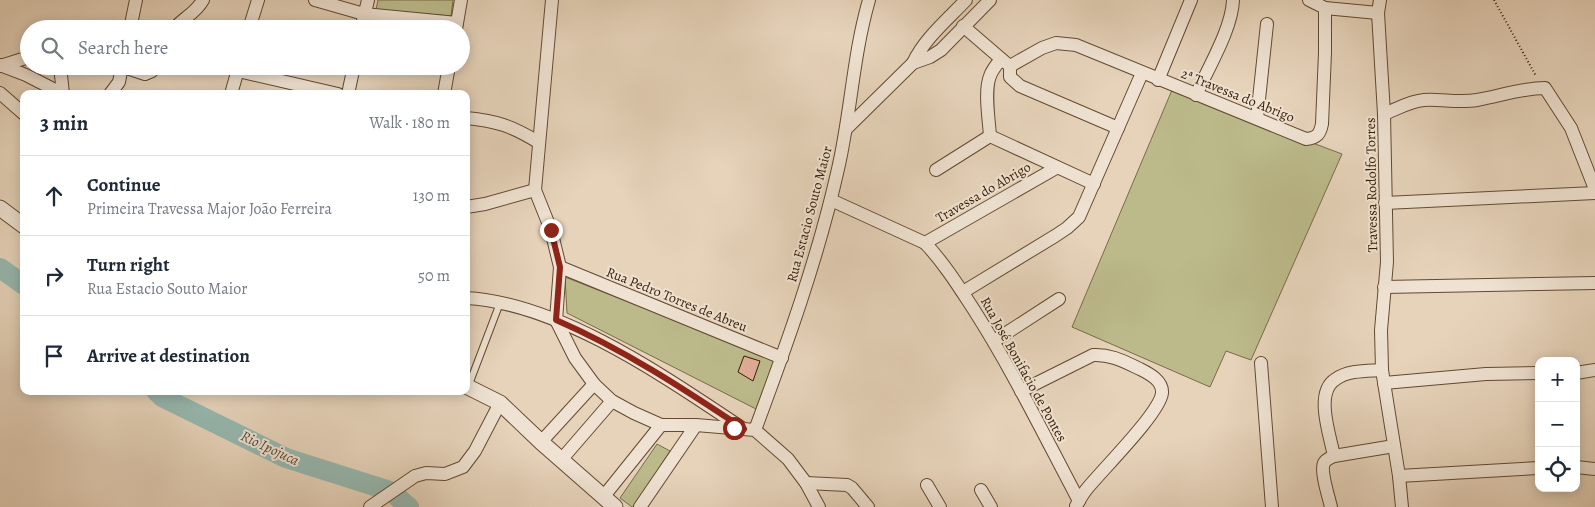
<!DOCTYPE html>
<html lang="en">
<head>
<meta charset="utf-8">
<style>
	body { margin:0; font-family:Alegreya,serif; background:#f6f6f7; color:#1f2937 }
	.controls { position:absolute; right:15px; bottom:15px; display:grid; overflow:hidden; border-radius:10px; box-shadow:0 2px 12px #0003 }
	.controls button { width:45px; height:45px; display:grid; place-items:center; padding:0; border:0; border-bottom:1px solid #e0e1e3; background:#fff; color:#1f2937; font:25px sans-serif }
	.stop { position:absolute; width:15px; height:15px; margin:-11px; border:4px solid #8f2418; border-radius:50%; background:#fff }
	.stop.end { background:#8f2418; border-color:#fff; box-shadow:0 1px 5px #0008 }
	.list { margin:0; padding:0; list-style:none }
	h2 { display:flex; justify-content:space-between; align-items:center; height:65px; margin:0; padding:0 20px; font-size:21px }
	h2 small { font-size:16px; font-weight:400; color:#747a83 }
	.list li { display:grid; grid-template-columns:32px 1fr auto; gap:15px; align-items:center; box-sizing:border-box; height:80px; padding:0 20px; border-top:1px solid #e0e1e3 }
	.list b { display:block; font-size:19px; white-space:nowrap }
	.list p { margin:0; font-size:16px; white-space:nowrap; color:#747a83 }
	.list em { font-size:16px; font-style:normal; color:#747a83 }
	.icon { flex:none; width:28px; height:28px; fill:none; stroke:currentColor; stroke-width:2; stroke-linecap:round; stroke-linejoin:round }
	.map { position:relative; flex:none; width:1595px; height:507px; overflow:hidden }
	.search { position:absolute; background:#fff; box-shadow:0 2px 12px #0003; left:20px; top:20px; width:450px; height:55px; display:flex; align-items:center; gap:12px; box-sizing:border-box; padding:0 18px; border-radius:28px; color:#747a83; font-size:19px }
	.panel { position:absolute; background:#fff; box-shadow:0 2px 12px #0003; left:20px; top:90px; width:450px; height:305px; border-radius:10px }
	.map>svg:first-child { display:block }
	.green { fill:#bcba8b; stroke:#7a6b47 }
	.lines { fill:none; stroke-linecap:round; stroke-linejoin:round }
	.river { stroke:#96b8af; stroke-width:20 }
	.building { fill:#e2ad97; stroke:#371c03 }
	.service-casing { stroke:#634a31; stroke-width:8 }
	.minor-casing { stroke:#634a31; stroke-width:14 }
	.tertiary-casing { stroke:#634a31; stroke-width:17 }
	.path { stroke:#371c03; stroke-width:2; stroke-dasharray:1 2.5; stroke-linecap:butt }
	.service { stroke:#efe2d2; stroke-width:6 }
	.minor { stroke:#efe2d2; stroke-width:12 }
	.tertiary { stroke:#efe2d2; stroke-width:15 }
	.route { stroke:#8f2418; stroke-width:6 }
	.labels { text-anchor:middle; stroke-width:4; stroke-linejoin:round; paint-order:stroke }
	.street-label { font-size:14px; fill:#371c03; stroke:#efe2d2 }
	.water-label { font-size:15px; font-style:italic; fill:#544b37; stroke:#efe2d2 }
</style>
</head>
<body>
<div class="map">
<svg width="1595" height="507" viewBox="0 0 1595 507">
	<rect width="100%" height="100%" fill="#e6d3ba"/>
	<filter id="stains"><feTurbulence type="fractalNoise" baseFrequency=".004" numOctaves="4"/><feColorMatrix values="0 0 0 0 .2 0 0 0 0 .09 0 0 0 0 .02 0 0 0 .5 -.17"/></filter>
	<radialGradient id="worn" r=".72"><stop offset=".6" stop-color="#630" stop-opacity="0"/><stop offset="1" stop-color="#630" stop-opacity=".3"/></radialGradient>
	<!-- green -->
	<g class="green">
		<path d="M378 0H453L451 16 376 10Z"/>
		<path d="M1172 90 1342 154 1251 360 1226 351 1210 387 1072 327Z"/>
		<path d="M565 277 776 360 756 409 567 313Z"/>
		<path d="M657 444 670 451 634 507H632L620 498Z"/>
	</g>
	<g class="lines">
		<!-- river -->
		<g class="river">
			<path d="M0 268 24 285"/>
			<path d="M156 391 162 397 286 458 390 491"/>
			<path d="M395 495 409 507"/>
		</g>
	</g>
	<!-- building -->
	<path class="building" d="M744 356 760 361 753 381 738 372Z"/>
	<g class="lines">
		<!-- service casing -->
		<g class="service-casing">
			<path id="service" d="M468 387 500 303"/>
		</g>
		<!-- minor casing -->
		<g class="minor-casing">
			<g id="minor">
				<path d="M315 0 364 14 457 23"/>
				<path d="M552 0 535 190 551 230 560 267 556 320"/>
				<path d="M1309 0 1325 8 1378 13"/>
				<path d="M1380 0 1378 13 1384 114 1387 262 1381 330 1382 370 1399 476 1402 507"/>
				<path d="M963 26 1006 63"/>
				<path d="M130 29 136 0"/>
				<path d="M174 29C183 18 196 13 203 0"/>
				<path d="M249 29 258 0"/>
				<path d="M361 29 368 0"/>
				<path d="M456 29 461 0"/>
				<path d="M1001 59C997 64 992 70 990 76 984 91 989 120 990 136L1094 184"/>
				<path d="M913 63C925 38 947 20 966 0"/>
				<path d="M0 65 26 75 63 94"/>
				<path d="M0 66 29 57"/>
				<path d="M60 66 63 94"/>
				<path d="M121 66 145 74 152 71 155 66"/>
				<path d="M1010 66 1042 48 1056 43 1076 45 1306 139C1317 138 1320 134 1322 124L1325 53V8"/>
				<path d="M1010 66V77L1020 86 1118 128"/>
				<path d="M238 71 338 94"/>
				<path d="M1158 80 1191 0"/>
				<path d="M0 93 24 114"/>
				<path d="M110 94 119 82 122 66"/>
				<path d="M231 94 239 66"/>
				<path d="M348 94 354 66"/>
				<path d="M444 94 449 66"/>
				<path d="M1196 95C1208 68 1232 29 1233 0"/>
				<path d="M1384 114C1397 109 1410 101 1424 100 1442 99 1459 103 1477 100 1500 96 1522 88 1545 88L1571 128 1595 189"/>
				<path d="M466 118C497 121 512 126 538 142"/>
				<path d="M1257 118 1267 24"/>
				<path d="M846 129 913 63 930 57 941 50 990 0"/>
				<path d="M936 170 990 136"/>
				<path d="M831 200 925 243C944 263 959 287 974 310 1013 371 1045 437 1079 501"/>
				<path d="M1385 203 1595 193"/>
				<path d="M466 207 485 204 535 190"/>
				<path d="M925 243 1056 168"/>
				<path d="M560 267 782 358"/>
				<path d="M1384 287 1595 283"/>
				<path d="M963 292 1055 236 1067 228 1079 217 1142 73"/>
				<path d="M466 298C560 303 665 377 742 428"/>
				<path d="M556 320 575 358 594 384 612 401 634 413 661 425H696L755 430 788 459 806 483 819 507"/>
				<path d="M994 341 1059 299"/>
				<path d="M1261 363 1272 507"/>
				<path d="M1576 373 1595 370"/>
				<path d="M1384 383 1486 374 1539 373"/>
				<path d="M1021 391 1093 355C1111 354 1125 362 1140 369 1150 374 1163 381 1162 393 1160 413 1101 471 1086 490 1082 495 1079 501 1076 506"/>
				<path d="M755 430C787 344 818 258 838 169 851 113 853 55 869 0"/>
				<path d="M541 442 594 384"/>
				<path d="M1334 456C1330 435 1314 392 1336 379 1348 370 1367 371 1382 370"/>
				<path d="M561 460 612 401"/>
				<path d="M1576 467 1595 469"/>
				<path d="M1399 476 1539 468"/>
				<path d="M806 483 847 485 852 488 868 507"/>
				<path d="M927 485 940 507"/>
				<path d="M981 490 991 507"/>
				<path d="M604 496 661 425"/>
				<path d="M370 507 415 476 426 473 445 474 463 467 475 451 500 403"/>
				<path d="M640 507 696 425"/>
				<path d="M1331 507C1329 498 1320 471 1324 463 1326 459 1330 458 1334 456L1394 446"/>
			</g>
		</g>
		<!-- tertiary casing -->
		<g class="tertiary-casing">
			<g id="tertiary">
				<path d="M0 208 24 226"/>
				<path d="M466 386 500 403 541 442 615 507"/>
			</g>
		</g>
		<!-- path -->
		<path class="path" d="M1494 0 1536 76"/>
		<!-- service -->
		<use href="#service" class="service"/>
		<!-- minor -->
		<use href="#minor" class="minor"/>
		<!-- tertiary -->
		<use href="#tertiary" class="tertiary"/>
	</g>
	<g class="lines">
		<!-- route -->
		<path class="route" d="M551 230 560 267 556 320C623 349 684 389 744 429L734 428"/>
	</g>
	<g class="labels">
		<!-- street labels -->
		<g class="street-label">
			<text transform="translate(1238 95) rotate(22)" y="5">2ª Travessa do Abrigo</text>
			<text transform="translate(1371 185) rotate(-91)" y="5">Travessa Rodolfo Torres</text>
			<text transform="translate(983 192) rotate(-30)" y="5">Travessa do Abrigo</text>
			<text transform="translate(809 214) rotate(-75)" y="5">Rua Estacio Souto Maior</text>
			<text transform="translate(677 299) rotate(22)" y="5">Rua Pedro Torres de Abreu</text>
			<text transform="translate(1024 369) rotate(61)" y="5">Rua José Bonifacio de Pontes</text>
		</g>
		<!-- water labels -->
		<g class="water-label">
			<text transform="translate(270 448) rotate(25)" y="5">Rio Ipojuca</text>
		</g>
	</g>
	<rect width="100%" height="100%" filter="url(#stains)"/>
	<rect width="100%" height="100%" fill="url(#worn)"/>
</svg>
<div class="controls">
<button>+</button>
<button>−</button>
<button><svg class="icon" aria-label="locate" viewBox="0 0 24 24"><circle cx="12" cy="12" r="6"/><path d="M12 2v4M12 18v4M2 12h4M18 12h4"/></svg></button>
</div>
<div class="stop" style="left:734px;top:428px"></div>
<div class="stop end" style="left:551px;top:230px"></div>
<div class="search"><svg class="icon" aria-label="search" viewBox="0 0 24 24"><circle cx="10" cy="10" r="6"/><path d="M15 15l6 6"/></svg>Search here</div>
<section class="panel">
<h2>3 min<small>Walk · 180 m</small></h2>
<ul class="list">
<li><svg class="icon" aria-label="ahead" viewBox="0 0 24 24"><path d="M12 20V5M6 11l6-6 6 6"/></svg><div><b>Continue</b><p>Primeira Travessa Major João Ferreira</p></div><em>130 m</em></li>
<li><svg class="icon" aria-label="right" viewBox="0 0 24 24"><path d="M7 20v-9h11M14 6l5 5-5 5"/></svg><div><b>Turn right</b><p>Rua Estacio Souto Maior</p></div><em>50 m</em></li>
<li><svg class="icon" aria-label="arrive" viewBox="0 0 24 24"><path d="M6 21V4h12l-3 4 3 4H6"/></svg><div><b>Arrive at destination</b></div></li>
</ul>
</section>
</div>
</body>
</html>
